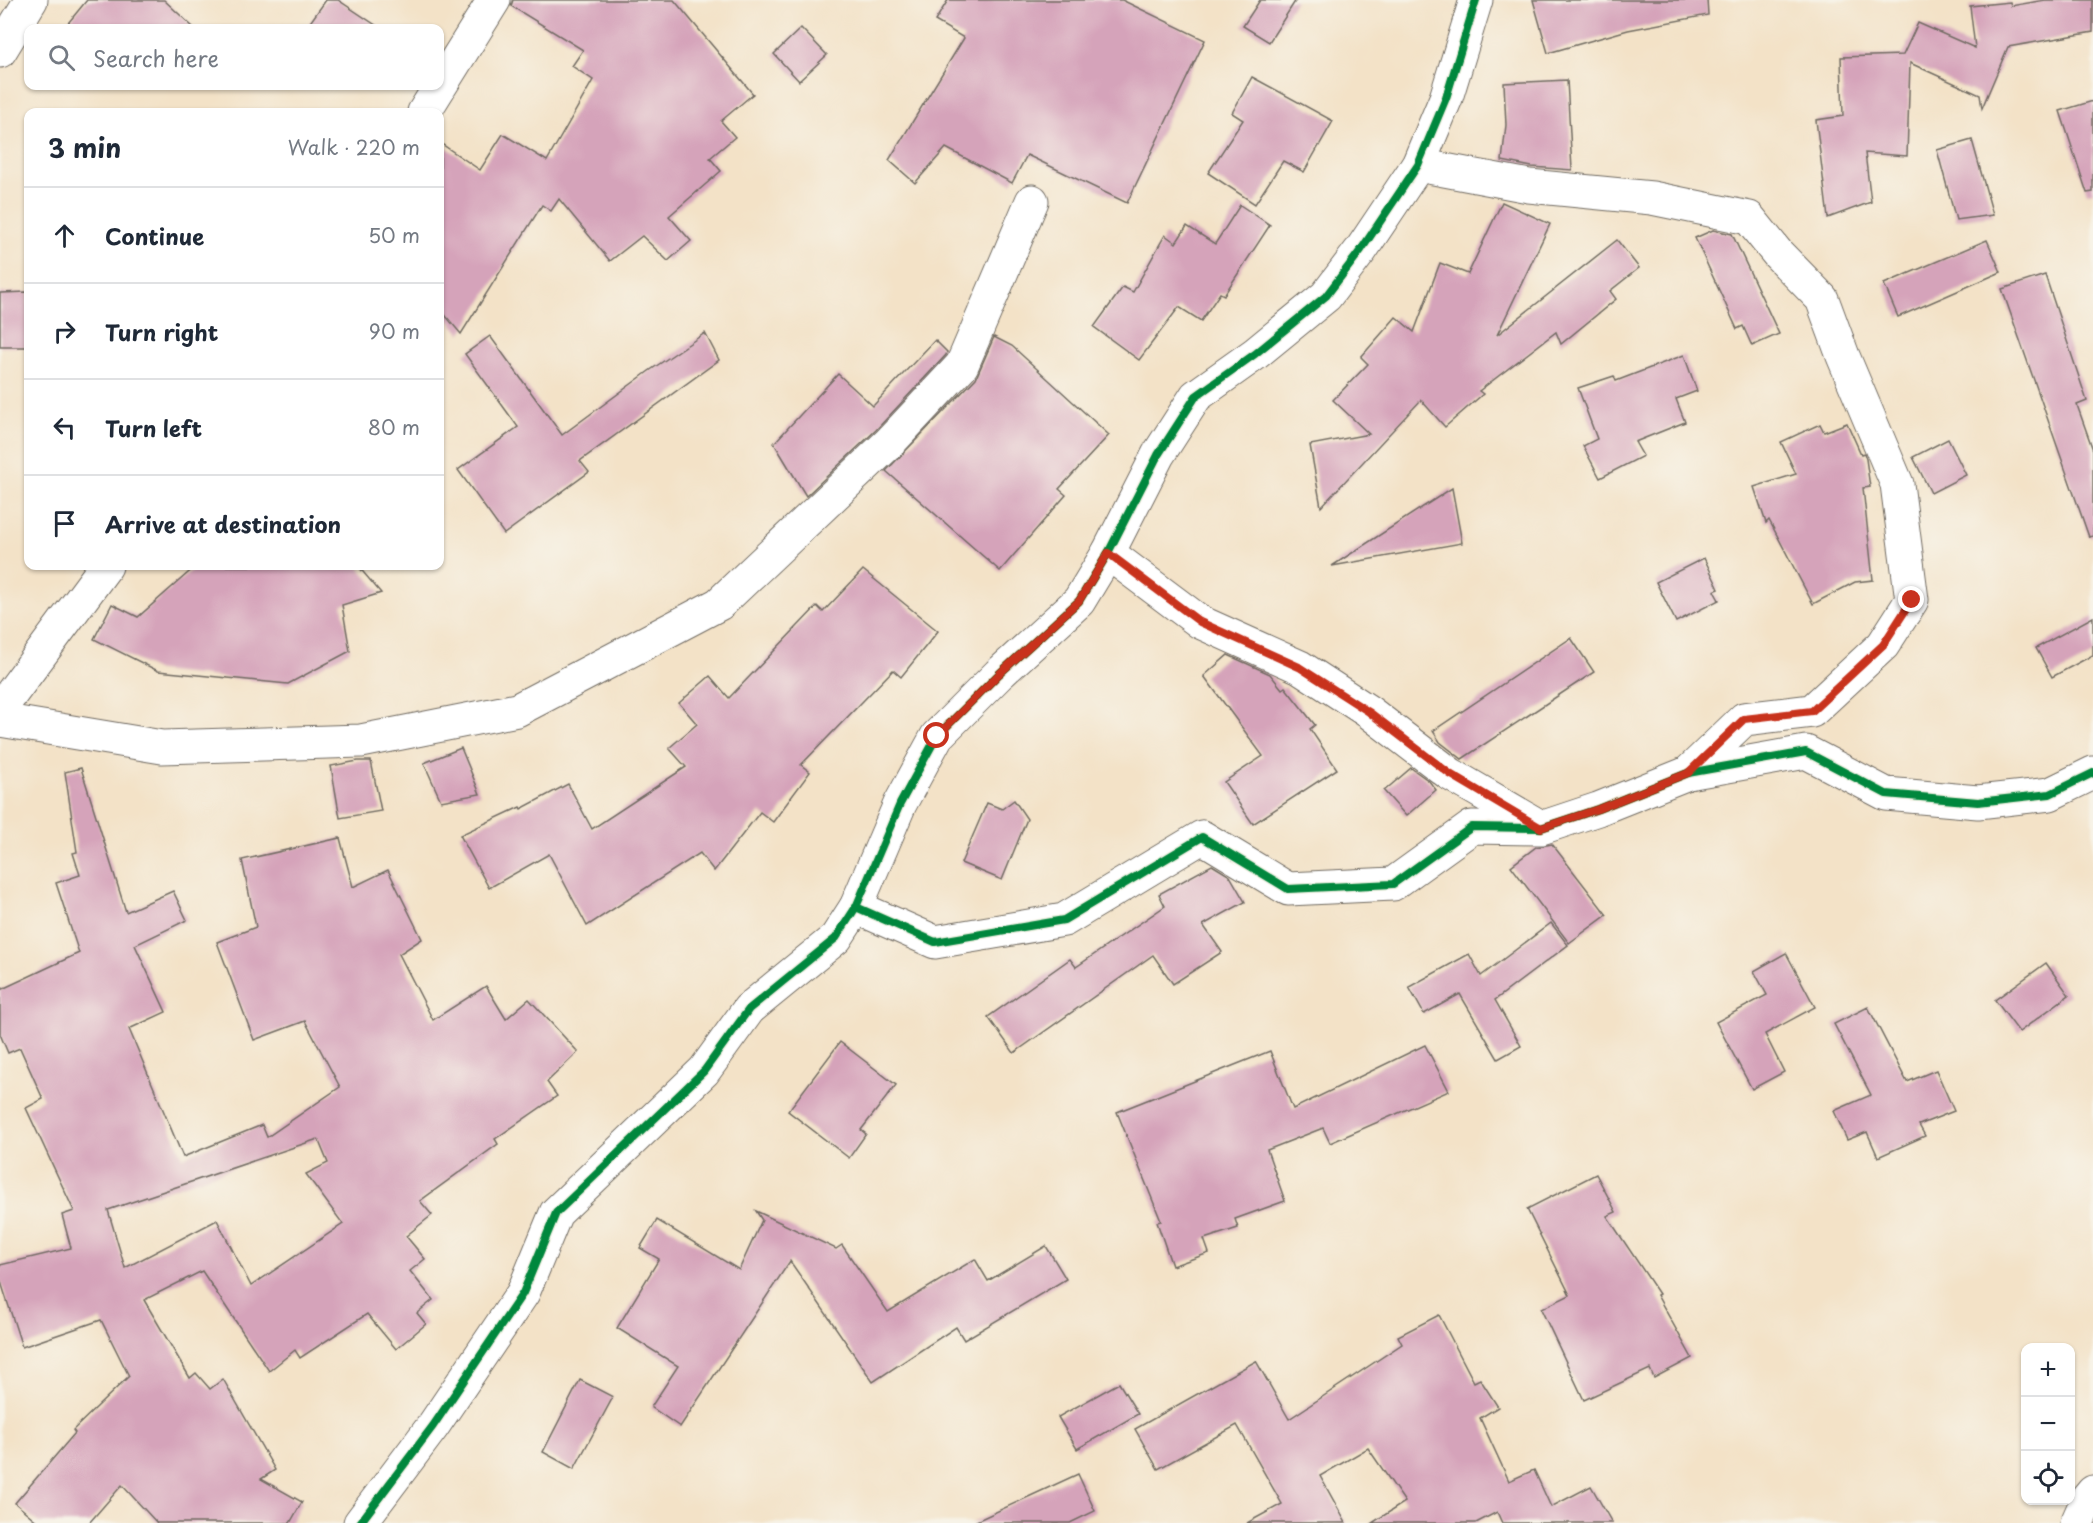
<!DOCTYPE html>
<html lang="en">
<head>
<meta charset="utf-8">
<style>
	body { margin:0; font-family:"Playpen Sans",sans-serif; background:#f6f6f7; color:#1f2937 }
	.controls { position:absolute; right:18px; bottom:18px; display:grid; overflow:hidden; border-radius:12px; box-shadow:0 2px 4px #0004 }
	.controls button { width:54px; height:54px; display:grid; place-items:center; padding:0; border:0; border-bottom:2px solid #e0e1e3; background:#fff; color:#1f2937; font:30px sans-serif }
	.stop { position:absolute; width:18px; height:18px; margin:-14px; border:4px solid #c8321e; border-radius:50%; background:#fff }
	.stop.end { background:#c8321e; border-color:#fff; box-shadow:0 2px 6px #0008 }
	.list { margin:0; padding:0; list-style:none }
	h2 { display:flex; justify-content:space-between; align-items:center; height:78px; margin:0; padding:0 24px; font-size:26px }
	h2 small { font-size:20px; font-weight:400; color:#747a83 }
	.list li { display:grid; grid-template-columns:39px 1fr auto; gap:18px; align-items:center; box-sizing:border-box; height:96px; padding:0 24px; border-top:2px solid #e0e1e3 }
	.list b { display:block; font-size:22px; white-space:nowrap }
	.list em { font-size:20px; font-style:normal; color:#747a83 }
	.icon { flex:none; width:33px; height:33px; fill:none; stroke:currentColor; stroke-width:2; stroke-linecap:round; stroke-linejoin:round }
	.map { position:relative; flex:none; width:2093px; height:1523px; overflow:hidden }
	.search { position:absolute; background:#fff; box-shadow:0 2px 4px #0004; left:24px; top:24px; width:420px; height:66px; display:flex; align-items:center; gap:15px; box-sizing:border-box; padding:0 21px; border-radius:12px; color:#747a83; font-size:22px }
	.panel { position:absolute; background:#fff; box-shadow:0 2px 4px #0004; left:24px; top:108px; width:420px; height:462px; border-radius:12px }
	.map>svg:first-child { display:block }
	.building { fill:#d5a3ba; fill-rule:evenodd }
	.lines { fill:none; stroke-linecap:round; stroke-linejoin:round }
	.minor-casing { stroke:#716b62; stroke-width:35 }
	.minor { stroke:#fff; stroke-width:33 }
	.cycleway-casing { stroke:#f7f3e8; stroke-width:11 }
	.cycleway { stroke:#00873e; stroke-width:8 }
	.route { stroke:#c8321e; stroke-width:8 }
</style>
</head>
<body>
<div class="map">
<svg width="2093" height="1523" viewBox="0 0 2093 1523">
	<rect width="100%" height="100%" fill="#f7f3e8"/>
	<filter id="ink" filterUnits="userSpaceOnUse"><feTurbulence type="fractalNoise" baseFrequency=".0167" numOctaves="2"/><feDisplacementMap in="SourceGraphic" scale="12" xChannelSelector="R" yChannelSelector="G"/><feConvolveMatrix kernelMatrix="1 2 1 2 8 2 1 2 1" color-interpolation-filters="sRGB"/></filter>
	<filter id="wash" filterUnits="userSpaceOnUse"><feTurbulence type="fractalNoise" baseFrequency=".008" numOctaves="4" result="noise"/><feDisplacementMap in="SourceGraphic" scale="24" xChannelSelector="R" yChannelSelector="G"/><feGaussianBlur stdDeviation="1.35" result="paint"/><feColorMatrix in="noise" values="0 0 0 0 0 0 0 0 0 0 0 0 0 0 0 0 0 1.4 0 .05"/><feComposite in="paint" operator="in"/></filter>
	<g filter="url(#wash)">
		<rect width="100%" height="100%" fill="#f3e2c7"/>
		<g id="blocks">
			<!-- building -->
			<g class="building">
				<path d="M87 0H164L194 28H64Z"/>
				<path d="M326 0H338L380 28H306Z"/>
				<path d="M513 0H674L753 94 721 121 735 137 710 158 721 171 669 216 691 241 668 261 642 236 610 261 559 199 551 211 542 205 461 334 440 309V143L480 170 503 134 547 161 593 80 572 66 583 50 511 6Z"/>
				<path d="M948 0H1122L1205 40 1127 203 1027 155 1012 183 946 148 915 183 889 160 964 38 935 21Z"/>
				<path d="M1260 0H1296L1269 42 1243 26Z"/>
				<path d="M1533 0H1707L1708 15 1628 30 1548 53Z"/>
				<path d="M2045 0H2093V32L2008 47 1982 108 1980 95 1910 63 1907 156 1865 153 1871 202 1828 218 1816 120 1843 116 1841 57 1903 55 1918 23 1975 48 1970 6 2010 2 2011 6Z"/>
				<path d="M801 28 827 55 799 81 774 54Z"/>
				<path d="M1252 77 1333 121 1304 172 1283 161 1255 204 1208 173 1243 120 1232 113Z"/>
				<path d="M1567 80 1572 170 1532 167 1502 161 1506 125 1504 83Z"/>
				<path d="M2093 101V192L2087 193 2060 111Z"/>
				<path d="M1972 140 1993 215 1956 220 1937 150Z"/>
				<path d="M1502 202 1550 224 1497 335 1617 240 1639 268 1610 291 1616 299 1561 344 1556 332 1479 391 1483 394 1445 427 1421 400 1321 507 1310 445 1369 434 1333 400 1368 364 1361 357 1396 317 1414 332 1440 263 1468 274Z"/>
				<path d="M1240 205 1270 225 1224 295 1220 293 1201 321 1179 307 1139 360 1094 327 1123 287 1133 292 1165 235 1176 243 1187 226 1215 244Z"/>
				<path d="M1713 230 1732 234 1779 334 1752 346 1743 326 1737 329 1695 238Z"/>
				<path d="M1987 240 2001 272 1898 317 1884 284Z"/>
				<path d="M2045 275 2087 401 2077 405 2093 450V536L2089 537 2002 289Z"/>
				<path d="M28 292V347H0V293Z"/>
				<path d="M705 333 719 360 580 461 589 472 504 534 458 470 518 427 465 354 490 336 562 435 649 371Z"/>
				<path d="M994 337 1012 346 1109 435 1059 489 1066 495 1000 571 886 471 976 378Z"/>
				<path d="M935 340 947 352 946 355 876 430 806 496 774 443 838 374 873 406Z"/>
				<path d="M1684 355 1697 391 1676 399 1685 422 1635 442 1643 456 1600 478 1583 446 1597 439 1578 388 1614 376 1616 381Z"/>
				<path d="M1847 423 1861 454 1864 453 1866 459 1870 487 1863 488 1873 580 1855 582 1813 604 1769 520 1766 523 1754 487 1796 474 1781 442 1820 424 1824 432Z"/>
				<path d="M1948 439 1966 475 1931 493 1913 457Z"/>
				<path d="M1452 488 1462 543 1332 566Z"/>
				<path d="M1704 558 1719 589 1714 591 1719 600 1676 622 1656 582Z"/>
				<path d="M196 566H358L381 593 342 605 350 651 288 684 158 671 94 639 112 604 138 617Z"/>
				<path d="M863 570 938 631 901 677 893 670 801 765 810 772 773 822 760 812 714 871 700 853 587 926 549 854 489 888 460 835 520 807 521 809 568 784 592 829 686 767 669 748 697 724 679 703 710 676 729 698 817 606 823 612Z"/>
				<path d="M2093 617V655L2052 677 2036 648Z"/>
				<path d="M1571 638 1594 672 1462 759 1440 742 1433 731Z"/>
				<path d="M1228 655 1270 674 1282 689 1285 687 1315 725 1310 729 1337 769 1253 824 1224 782 1263 756 1204 676Z"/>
				<path d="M461 748 480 794 441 801 424 763Z"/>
				<path d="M358 761H371L381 811 340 818 331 766Z"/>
				<path d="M81 768 126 912 173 891 187 920 135 945 166 1012 129 1029 183 1157 262 1125 267 1137 340 1087 305 1021 254 1040 217 942 256 927 242 860 340 838 353 887 388 870 422 939 399 954 433 1020 486 986 506 1019 529 999 578 1052 547 1082 557 1096 495 1139 498 1144 420 1201 432 1215 406 1236 425 1259 410 1271 433 1300 417 1313 426 1324 396 1349 367 1314 300 1358 295 1350 269 1371 202 1271 144 1300 190 1378 196 1373 210 1389 223 1379 275 1470 261 1479 302 1502 290 1523H157L122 1485 89 1523H39L15 1503 75 1433 73 1430 129 1376 101 1320 22 1347 0 1279V1265L71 1248 62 1215 74 1211 26 1108 43 1099 20 1048 8 1053 0 1034V990L79 953 56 883 80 875 73 853 77 852 65 772ZM318 1139 328 1163 306 1174 343 1224 251 1286 217 1220 125 1268 108 1210Z"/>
				<path d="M1411 768 1429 781 1436 790 1406 816 1384 791Z"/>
				<path d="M1014 800 1027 819 1002 880 961 863 987 803 1002 809Z"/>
				<path d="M1552 844 1607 915 1569 943 1511 866 1536 847Z"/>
				<path d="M1212 865 1230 876 1245 902 1203 925 1222 952 1173 984 1153 955 1014 1053 988 1017 1070 959 1076 967 1165 906 1159 894Z"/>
				<path d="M1551 923 1568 945 1495 1000 1521 1046 1498 1059 1460 994 1424 1014 1409 987 1469 954 1481 976Z"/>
				<path d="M1786 953 1815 1007 1765 1034 1784 1072 1752 1089 1716 1022 1767 995 1754 971Z"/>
				<path d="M2046 963 2069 995 2019 1032 1995 1000Z"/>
				<path d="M1868 1007 1907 1082 1936 1070 1954 1111 1919 1125 1925 1136 1878 1157 1867 1132 1847 1140 1834 1111 1871 1095 1834 1024Z"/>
				<path d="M840 1042 896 1085 861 1130 866 1134 849 1158 788 1111Z"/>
				<path d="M1425 1045 1449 1091 1330 1143 1323 1128 1267 1150 1285 1201 1235 1219 1238 1228 1204 1239 1209 1253 1172 1266 1157 1222 1161 1221 1117 1112 1270 1051 1293 1109Z"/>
				<path d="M1596 1174 1616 1212 1607 1216 1659 1294 1657 1295 1692 1358 1654 1378 1650 1369 1584 1400 1541 1309 1570 1295 1527 1209Z"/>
				<path d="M756 1211 836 1249 842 1245 888 1312 975 1259 988 1281 1046 1246 1066 1279 964 1340 956 1327 873 1382 790 1261 680 1427 651 1407 678 1366 617 1328 659 1259 640 1248 657 1220 739 1270 762 1220Z"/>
				<path d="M1439 1315 1474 1382 1480 1379 1498 1407 1480 1418 1509 1481 1534 1470 1551 1507 1591 1486 1612 1523H1502L1497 1512 1476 1523H1372L1405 1502 1368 1448 1320 1476 1346 1523H1247L1282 1504 1237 1425 1158 1469 1135 1429 1256 1361 1289 1419 1402 1344 1398 1336Z"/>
				<path d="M580 1380 613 1397 574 1469 543 1452Z"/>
				<path d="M1119 1383 1138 1414 1077 1449 1058 1417Z"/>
				<path d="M1078 1474 1095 1511 1070 1523H972Z"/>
			</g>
		</g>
	</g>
	<g filter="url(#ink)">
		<use href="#blocks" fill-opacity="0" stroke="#716b62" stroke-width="1.5"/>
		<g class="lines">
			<!-- minor casing -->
			<g class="minor-casing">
				<g id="minor">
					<path d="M0 51 31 0"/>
					<path d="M424 112 494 0"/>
					<path d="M1418 165 1529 186 1652 198 1749 218 1778 254 1822 299 1843 356 1897 484 1912 600 1883 645 1812 711 1744 719 1688 773"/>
					<path d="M1108 553 1200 622 1300 667 1369 712 1450 774 1539 826"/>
					<path d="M0 709 106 566"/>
					<path d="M0 720 162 747 361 741 517 710 719 604 889 443 962 365 1032 201"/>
					<path d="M856 907 935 942 1064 920 1202 837 1288 889 1393 884 1472 827 1541 828 1598 809 1688 773 1806 752 1886 794 1978 802 2050 794 2093 773"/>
					<path d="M360 1523 433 1426 523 1293 556 1213 704 1071 749 1009 836 938 856 907 900 804 937 736 999 674 1079 601 1108 553 1158 455 1196 396 1255 354 1326 296 1361 250 1418 165 1446 98 1476 0"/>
					<path d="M2077 1523 2088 1498 2093 1492"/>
				</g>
			</g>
			<!-- minor -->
			<use href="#minor" class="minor"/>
			<!-- cycleway casing -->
			<g class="cycleway-casing">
				<g id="cycleway">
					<path d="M856 907 935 942 1064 920 1202 837 1288 889 1393 884 1472 827 1541 828 1598 809 1688 773 1806 752 1886 794 1978 802 2050 794 2093 773"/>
					<path d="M360 1523 433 1426 523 1293 556 1213 704 1071 749 1009 836 938 856 907 900 804 937 736 999 674 1079 601 1108 553 1158 455 1196 396 1255 354 1326 296 1361 250 1418 165 1446 98 1476 0"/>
				</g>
			</g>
			<!-- cycleway -->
			<use href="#cycleway" class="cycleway"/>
		</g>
	</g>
	<g class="lines" filter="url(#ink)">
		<!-- route -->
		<path class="route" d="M937 736 999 674 1079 601 1108 553 1200 622 1299 667 1369 712 1450 774 1541 828 1598 809 1688 773 1744 719 1812 711 1883 645 1912 600"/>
	</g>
</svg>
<div class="controls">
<button>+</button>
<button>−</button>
<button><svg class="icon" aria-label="locate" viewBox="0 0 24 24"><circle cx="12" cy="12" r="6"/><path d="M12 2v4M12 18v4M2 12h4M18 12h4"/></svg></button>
</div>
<div class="stop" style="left:937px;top:736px"></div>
<div class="stop end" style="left:1912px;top:600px"></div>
<div class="search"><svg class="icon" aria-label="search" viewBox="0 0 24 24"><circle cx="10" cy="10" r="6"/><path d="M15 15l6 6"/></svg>Search here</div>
<section class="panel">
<h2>3 min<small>Walk · 220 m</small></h2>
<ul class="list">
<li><svg class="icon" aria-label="ahead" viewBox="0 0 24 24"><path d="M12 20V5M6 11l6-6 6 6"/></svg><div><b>Continue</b></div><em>50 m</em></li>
<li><svg class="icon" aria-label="right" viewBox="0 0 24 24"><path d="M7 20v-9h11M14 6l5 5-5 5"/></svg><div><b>Turn right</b></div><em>90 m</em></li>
<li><svg class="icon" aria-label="left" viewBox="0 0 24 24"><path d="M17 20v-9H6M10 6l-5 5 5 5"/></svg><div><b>Turn left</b></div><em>80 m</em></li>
<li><svg class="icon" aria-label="arrive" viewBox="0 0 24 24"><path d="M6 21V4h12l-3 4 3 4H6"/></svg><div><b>Arrive at destination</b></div></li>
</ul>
</section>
</div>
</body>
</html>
